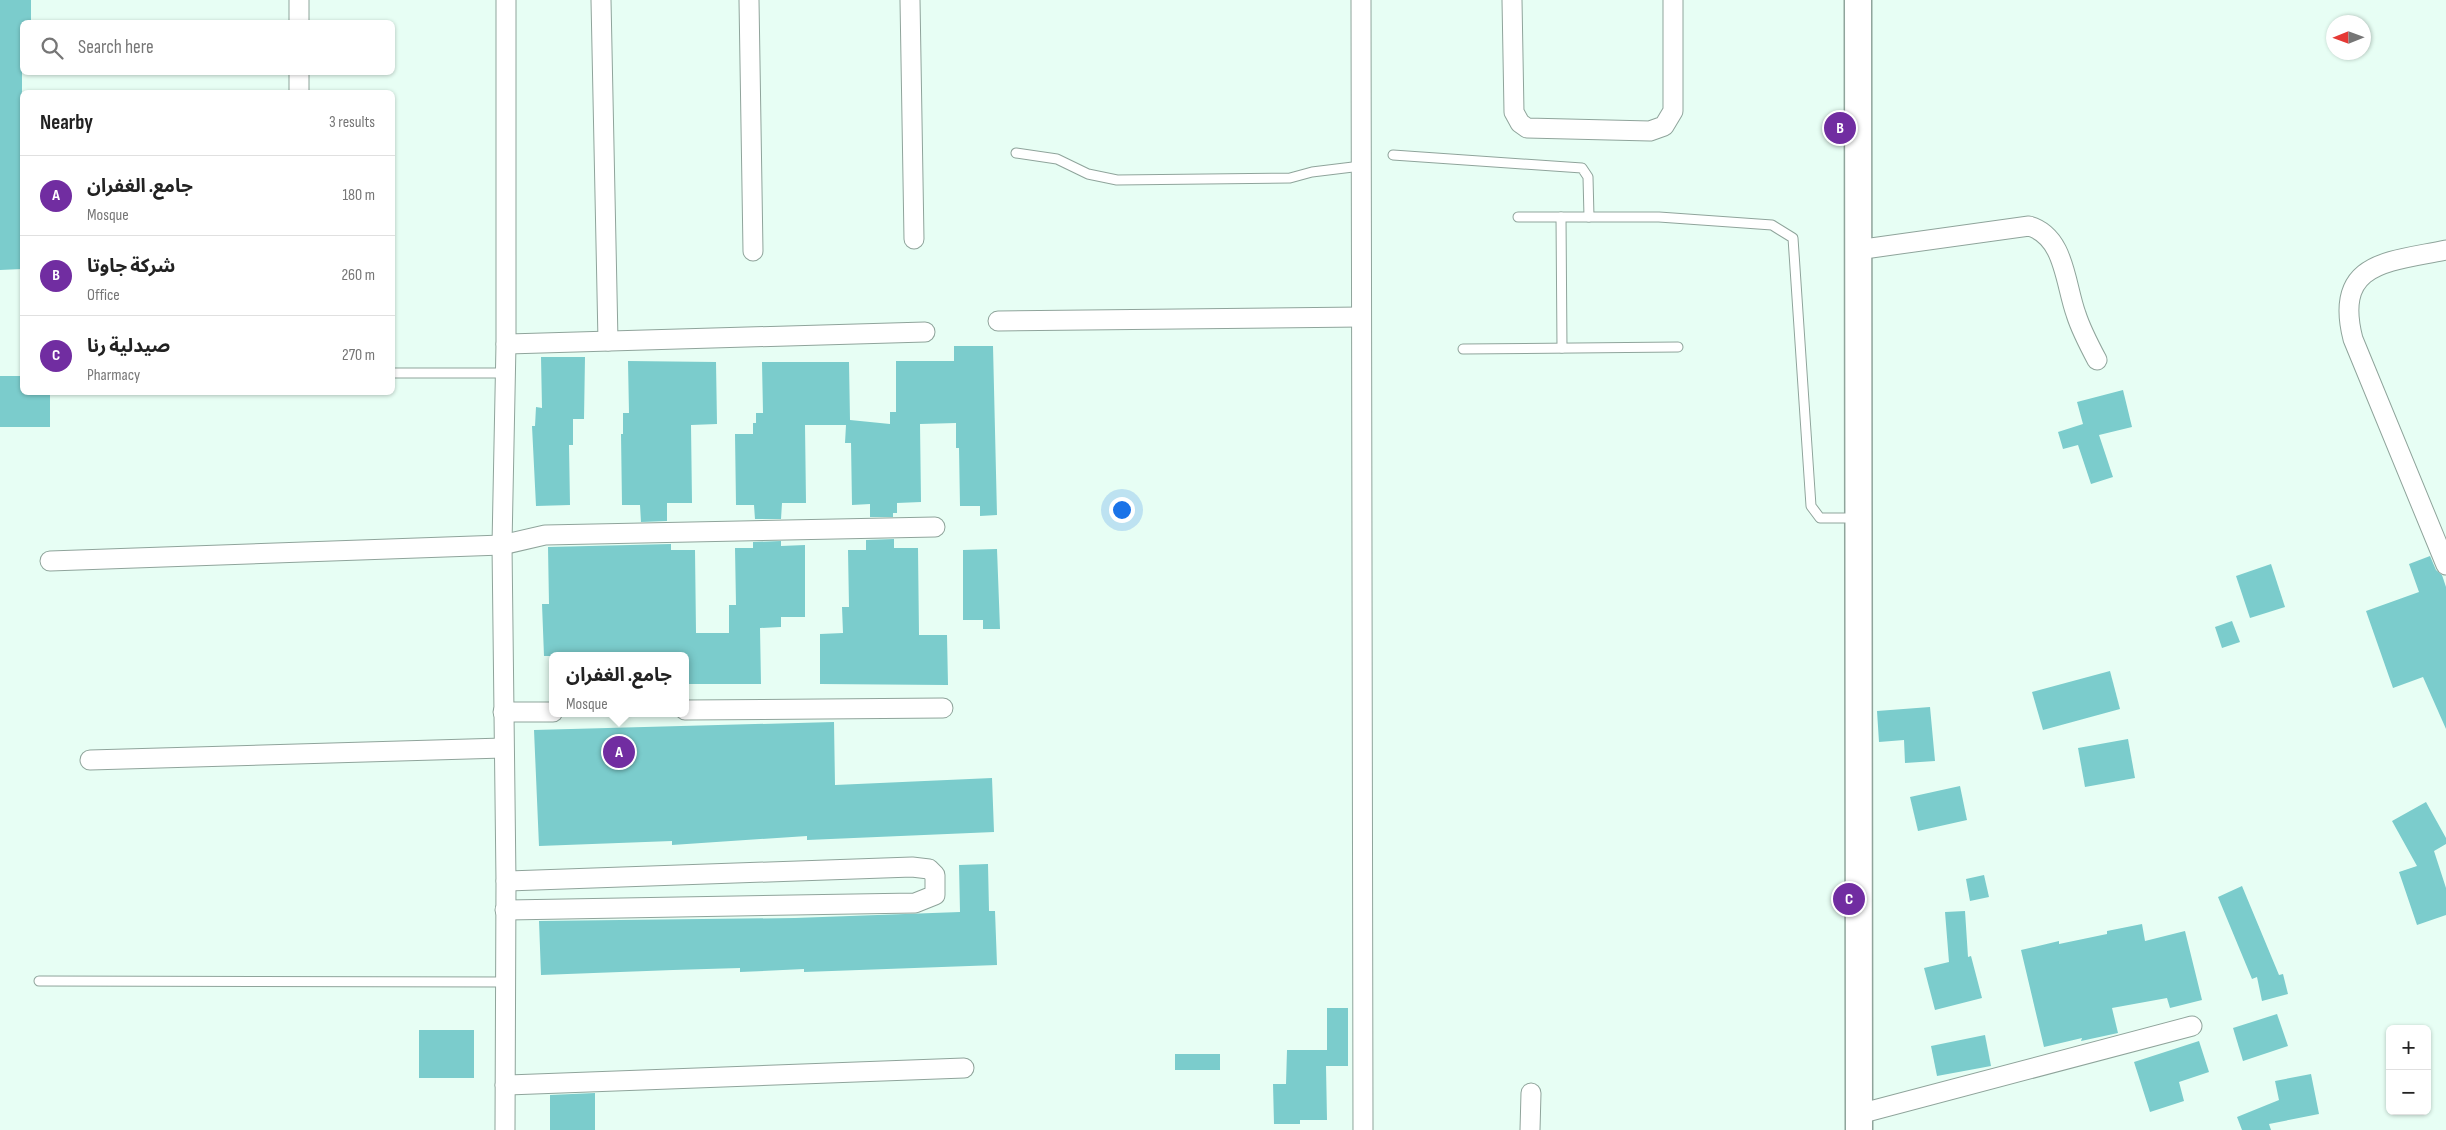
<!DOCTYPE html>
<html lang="en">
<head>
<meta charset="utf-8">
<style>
	body { margin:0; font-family:"Sofia Sans Condensed","Noto Sans Arabic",sans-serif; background:#f6f6f6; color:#222 }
	.controls { position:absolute; right:15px; bottom:15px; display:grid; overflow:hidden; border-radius:8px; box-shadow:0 1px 4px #0004 }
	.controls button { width:45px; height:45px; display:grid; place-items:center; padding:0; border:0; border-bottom:1px solid #e0e0e0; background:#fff; color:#222; font:25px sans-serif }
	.compass { position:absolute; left:2326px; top:15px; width:45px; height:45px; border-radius:50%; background:#fff; box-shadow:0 1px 4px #0004; rotate:269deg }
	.you { position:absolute; left:1121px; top:509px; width:18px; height:18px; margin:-12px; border:4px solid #fff; border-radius:50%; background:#1a73e8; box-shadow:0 0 0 8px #1a73e833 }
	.badge { display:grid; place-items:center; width:32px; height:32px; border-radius:50%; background:#712da1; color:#fff; font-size:16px; font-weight:700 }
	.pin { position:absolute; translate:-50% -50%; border:2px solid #fff; box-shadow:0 1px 5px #0006 }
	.popup { position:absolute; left:549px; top:652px; width:140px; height:65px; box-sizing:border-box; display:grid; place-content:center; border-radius:8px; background:#fff; filter:drop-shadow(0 1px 4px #0005); font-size:16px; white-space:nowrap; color:#767676 }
	.popup b { font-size:19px; color:#222 }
	.popup::after { content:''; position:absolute; left:50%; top:100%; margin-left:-10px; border:10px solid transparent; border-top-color:#fff }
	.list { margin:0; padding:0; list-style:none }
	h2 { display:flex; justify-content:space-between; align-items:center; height:65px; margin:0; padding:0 20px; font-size:21px }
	h2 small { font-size:16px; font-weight:400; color:#767676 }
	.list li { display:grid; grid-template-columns:32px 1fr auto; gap:15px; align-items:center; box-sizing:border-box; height:80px; padding:0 20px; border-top:1px solid #e0e0e0 }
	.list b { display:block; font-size:19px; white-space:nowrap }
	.list p { margin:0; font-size:16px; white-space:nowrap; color:#767676 }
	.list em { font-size:16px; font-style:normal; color:#767676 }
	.icon { flex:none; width:28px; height:28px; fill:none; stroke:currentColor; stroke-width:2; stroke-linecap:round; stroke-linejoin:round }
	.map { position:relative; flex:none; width:2446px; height:1130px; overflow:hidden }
	.search { position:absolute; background:#fff; box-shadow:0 1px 4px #0004; left:20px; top:20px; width:375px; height:55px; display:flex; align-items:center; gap:12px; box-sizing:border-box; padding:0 18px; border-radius:8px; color:#767676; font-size:19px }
	.panel { position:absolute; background:#fff; box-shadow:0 1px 4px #0004; left:20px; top:90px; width:375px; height:305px; border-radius:8px }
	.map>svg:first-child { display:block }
	.building { fill:#7bcccc }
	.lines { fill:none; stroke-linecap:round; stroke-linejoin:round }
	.lane-casing { stroke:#8fa49b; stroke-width:11 }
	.street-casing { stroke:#8fa49b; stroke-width:21 }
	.secondary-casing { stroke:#8fa49b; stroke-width:29 }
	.lane { stroke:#fff; stroke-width:9 }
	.street { stroke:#fff; stroke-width:19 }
	.secondary { stroke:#fff; stroke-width:26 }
</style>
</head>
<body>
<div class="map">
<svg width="2446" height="1130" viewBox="0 0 2446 1130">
	<rect width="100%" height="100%" fill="#e7fef4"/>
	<!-- building -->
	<g class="building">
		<path d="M0 0H31V22H22V269L0 270Z"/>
		<path d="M954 346H993L997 515 980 516V506H960L959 448H956V423L920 424 921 502 897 503V513H893V517H870V504L852 505 851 443H845L846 425H805L806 503H782L781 519H755L754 505H736L735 434H753V423H756V413H763L762 362H849L850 420 890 424V412H896V361H954Z"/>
		<path d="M541 357H585L584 419H573V445H569L570 505 536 506 532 426H535L536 407 542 408Z"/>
		<path d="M628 361 716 362 717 424 691 425 692 503H667V521L641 522 640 505H622L621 434H623V413H629Z"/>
		<path d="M0 376H22V392H50V427H0Z"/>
		<path d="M2123 390 2132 427 2099 435 2113 477 2091 484 2078 445 2063 449 2058 432 2083 424 2077 402Z"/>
		<path d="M894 539V548H918L919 635H947L948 685 820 684V634L843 633 842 607H849L848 550H866V540Z"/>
		<path d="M781 541V546L805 545V617H781V627L760 628 761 684H685V656H544L542 604H549L548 547 671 544V550H695L696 633H729V605H736L735 548H753V542Z"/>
		<path d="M997 549 1000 629H983V620H963V550Z"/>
		<path d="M2430 556 2436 570 2442 575 2446 587V729L2423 677 2393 688 2366 611 2419 592 2409 564Z"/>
		<path d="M2271 564 2285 607 2250 618 2236 576Z"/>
		<path d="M2232 621 2240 642 2222 648 2215 627Z"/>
		<path d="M2110 671 2120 709 2043 730 2032 692Z"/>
		<path d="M1930 707 1935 761 1905 763 1904 740 1879 742 1877 711Z"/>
		<path d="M834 722 835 785 992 778 994 832 807 840V836L672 845V841L539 846 534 730Z"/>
		<path d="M2128 739 2135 778 2085 787 2078 748Z"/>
		<path d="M1960 786 1967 820 1918 831 1910 797Z"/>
		<path d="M2426 802 2446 838V844L2434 851 2446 888V915L2417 925 2399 872 2417 866 2392 821Z"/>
		<path d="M988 864 989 911H995L997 965 804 972V969L740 972V968L673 970 541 975 539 921 795 918 960 912 959 865Z"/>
		<path d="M1984 875 1989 897 1970 901 1966 879Z"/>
		<path d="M2242 886 2279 975 2283 974 2288 994 2262 1001 2257 977 2252 979 2218 897Z"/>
		<path d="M1965 911 1968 957 1971 956 1982 998 1935 1010 1924 968 1949 962 1945 912Z"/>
		<path d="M2142 924 2145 941 2185 931 2202 1000 2170 1008 2167 998 2112 1008 2118 1033 2081 1041 2082 1038 2044 1047 2021 950 2059 941V944L2107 934V931Z"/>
		<path d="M1327 1008H1348V1066H1326L1327 1120H1300V1124H1274L1273 1084H1286L1287 1050H1327Z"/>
		<path d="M2277 1014 2288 1046 2243 1061 2233 1028Z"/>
		<rect x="419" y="1030" width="55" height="48"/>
		<path d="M1985 1035 1991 1066 1937 1076 1931 1046Z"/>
		<path d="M2199 1041 2209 1072 2179 1082 2184 1101 2150 1112 2134 1062Z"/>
		<rect x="1175" y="1054" width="45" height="16"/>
		<path d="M2311 1074 2319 1114 2269 1124 2271 1130H2242L2237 1117 2279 1100 2275 1081Z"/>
		<path d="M595 1093V1130H550V1095Z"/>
	</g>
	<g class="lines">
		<!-- lane casing -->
		<g class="lane-casing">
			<g id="lane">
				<path d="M1016 153 1057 159 1088 174 1117 180 1290 178 1312 172 1361 166"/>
				<path d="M1393 155 1582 168 1588 177 1589 217"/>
				<path d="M1518 217H1659L1772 225 1793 238 1811 506 1820 518H1857"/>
				<path d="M1561 217 1562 348"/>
				<path d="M1463 349 1678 347"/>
				<path d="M392 373H505"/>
				<path d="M39 981 505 982"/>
			</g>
		</g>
		<!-- street casing -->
		<g class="street-casing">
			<g id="street">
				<path d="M299 0V22"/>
				<path d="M601 0 608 341"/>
				<path d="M749 0 753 251"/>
				<path d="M910 0 914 239"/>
				<path d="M1361 0 1363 1130"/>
				<path d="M1512 0 1514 112 1520 123 1527 128 1650 131 1664 126 1673 111V0"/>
				<path d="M299 72V92"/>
				<path d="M1857 250 2029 226C2065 236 2065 284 2076 314 2081 330 2089 345 2097 360"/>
				<path d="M2446 250C2389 262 2333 261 2353 339L2446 565"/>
				<path d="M998 321 1361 317"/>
				<path d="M506 344 925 332"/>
				<path d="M50 561 502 545 545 535 935 527"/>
				<path d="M685 710 943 708"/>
				<path d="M503 712H553"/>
				<path d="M90 760 503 748"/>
				<path d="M505 910 915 903 935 895V875L929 869 912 867 506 881"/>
				<path d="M505 1085 964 1068"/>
				<path d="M1859 1114 2192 1026"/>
				<path d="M505 1130 506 881 502 545 506 344V0"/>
				<path d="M1530 1130 1531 1093"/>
			</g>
		</g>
		<!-- secondary casing -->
		<g class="secondary-casing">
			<path id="secondary" d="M1858 0 1859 1130"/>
		</g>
		<!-- lane -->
		<use href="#lane" class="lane"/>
		<!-- street -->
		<use href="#street" class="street"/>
		<!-- secondary -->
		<use href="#secondary" class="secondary"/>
	</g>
</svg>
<div class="controls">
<button>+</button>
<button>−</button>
</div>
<svg class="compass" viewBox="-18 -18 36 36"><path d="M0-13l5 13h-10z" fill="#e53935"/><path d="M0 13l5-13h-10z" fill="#767676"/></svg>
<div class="you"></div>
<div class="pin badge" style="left:619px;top:752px">A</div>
<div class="popup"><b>جامع. الغفران</b>Mosque</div>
<div class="pin badge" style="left:1840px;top:128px">B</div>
<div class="pin badge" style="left:1849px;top:899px">C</div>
<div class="search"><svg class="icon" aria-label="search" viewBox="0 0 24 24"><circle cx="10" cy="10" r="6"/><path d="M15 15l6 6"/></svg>Search here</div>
<section class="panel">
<h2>Nearby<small>3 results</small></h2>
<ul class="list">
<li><span class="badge">A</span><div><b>جامع. الغفران</b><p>Mosque</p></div><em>180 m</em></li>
<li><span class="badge">B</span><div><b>شركة جاوتا</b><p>Office</p></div><em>260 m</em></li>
<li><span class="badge">C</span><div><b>صيدلية رنا</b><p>Pharmacy</p></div><em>270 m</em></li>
</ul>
</section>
</div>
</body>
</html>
